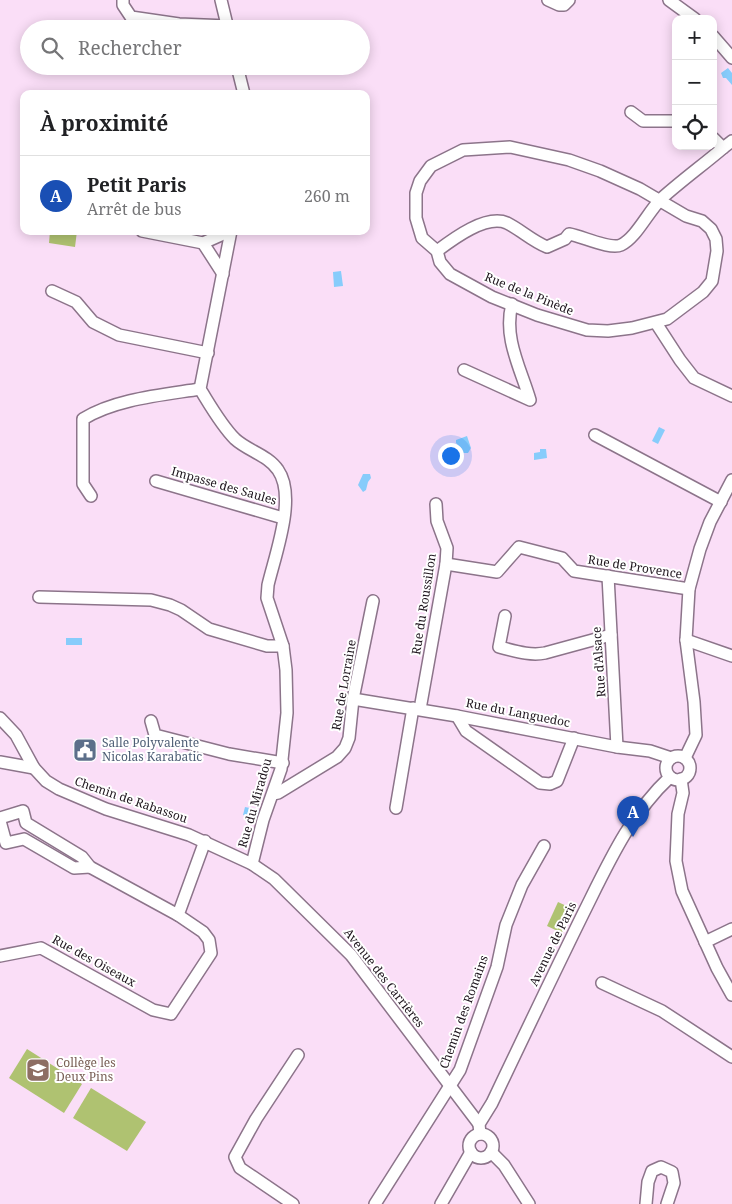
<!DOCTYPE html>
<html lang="fr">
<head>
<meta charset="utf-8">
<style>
	body { margin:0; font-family:"Noto Serif",serif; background:#f6f6f6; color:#202124 }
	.controls { position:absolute; right:15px; top:15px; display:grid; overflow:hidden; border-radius:10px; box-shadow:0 2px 12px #0003 }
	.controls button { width:45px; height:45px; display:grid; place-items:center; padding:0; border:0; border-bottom:1px solid #e0e0e0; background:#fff; color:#202124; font:25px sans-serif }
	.you { position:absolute; left:450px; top:455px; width:18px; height:18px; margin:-12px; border:4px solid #fff; border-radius:50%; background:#1a73e8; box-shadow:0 0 0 8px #1a73e833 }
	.badge { display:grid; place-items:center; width:32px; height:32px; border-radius:50%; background:#715fd9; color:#fff; font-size:16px; font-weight:700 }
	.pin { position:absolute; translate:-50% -41px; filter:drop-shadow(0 1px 2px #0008) }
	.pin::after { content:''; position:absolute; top:26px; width:18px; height:15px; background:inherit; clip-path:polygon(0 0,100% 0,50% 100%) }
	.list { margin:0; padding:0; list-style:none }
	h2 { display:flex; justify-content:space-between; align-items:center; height:65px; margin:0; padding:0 20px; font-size:21px }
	h2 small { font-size:16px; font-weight:400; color:#757577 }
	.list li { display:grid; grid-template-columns:32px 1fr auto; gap:15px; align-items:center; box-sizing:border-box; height:80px; padding:0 20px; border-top:1px solid #e0e0e0 }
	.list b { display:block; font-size:19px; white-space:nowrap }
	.list p { margin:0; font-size:16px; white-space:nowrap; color:#757577 }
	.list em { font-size:16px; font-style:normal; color:#757577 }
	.icon { flex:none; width:28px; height:28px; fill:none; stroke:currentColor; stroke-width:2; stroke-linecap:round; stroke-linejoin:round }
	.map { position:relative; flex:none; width:732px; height:1204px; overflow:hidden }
	.search { position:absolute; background:#fff; box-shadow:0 2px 12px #0003; left:20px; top:20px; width:350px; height:55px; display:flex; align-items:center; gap:12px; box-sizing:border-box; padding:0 18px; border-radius:28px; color:#757577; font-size:19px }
	.panel { position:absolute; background:#fff; box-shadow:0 2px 12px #0003; left:20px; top:90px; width:350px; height:145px; border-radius:10px }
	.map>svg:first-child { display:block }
	.green { fill:#afc271 }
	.water { fill:#87ccfb }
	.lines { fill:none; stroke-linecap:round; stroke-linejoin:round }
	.minor-casing { stroke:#8c748a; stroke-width:14 }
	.minor { stroke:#fff; stroke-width:11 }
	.labels { text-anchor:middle; stroke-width:4; stroke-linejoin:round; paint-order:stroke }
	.street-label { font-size:12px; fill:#1e151d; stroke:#fff }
	.service-label { font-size:12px; fill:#4e5e75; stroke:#fff; text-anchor:start }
	.education-label { font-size:12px; fill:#785e54; stroke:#fff; text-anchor:start }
</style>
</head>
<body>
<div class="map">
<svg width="732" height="1204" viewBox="0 0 732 1204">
	<rect width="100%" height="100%" fill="#fadef7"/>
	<!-- green -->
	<g class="green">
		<path d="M50 231H77L75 247 49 243Z"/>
		<path d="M558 902 573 909 562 933 547 926Z"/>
		<path d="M27 1049 82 1084 64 1113 9 1078Z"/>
		<path d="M91 1088 146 1122 127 1151 73 1118Z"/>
	</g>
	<!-- water -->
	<g class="water">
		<path d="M728 68 732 73V85L726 78H723L721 73Z"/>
		<path d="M341 271 343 286 334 287 333 272Z"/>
		<path d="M659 427 665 430 658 444 652 441Z"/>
		<path d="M467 436 471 448 468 453H463L461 448 456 443V440Z"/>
		<path d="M540 449H546L547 458 534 460V453L540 452Z"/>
		<path d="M363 474H370L371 478 368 482 366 490 363 492 358 485Z"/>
		<rect x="66" y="638" width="16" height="7"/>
		<path d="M245 807 260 810 258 818 243 815Z"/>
	</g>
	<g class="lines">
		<!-- minor casing -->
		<g class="minor-casing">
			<g id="minor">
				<path d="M123 0V5L131 17 179 24 228 26"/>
				<path d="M221 0 228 29"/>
				<path d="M548 0 559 5H564L569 0"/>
				<path d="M669 0 695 19"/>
				<path d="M713 36 732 58"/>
				<path d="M237 66 244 94"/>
				<path d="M631 112 643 121H676"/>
				<path d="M713 138 723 148 732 141"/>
				<path d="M510 147 569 160 600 171 640 189 686 216 702 221 711 229 716 239 717 251 712 281 703 292 667 319 632 328 608 331 587 330 537 315 492 297 450 274 440 262 437 251 422 238 416 218V193L420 181 431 166 463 150Z"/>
				<path d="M142 231 203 243 230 231"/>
				<path d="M231 231 200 389C210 405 221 425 235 439 248 451 268 455 278 470 297 497 275 555 268 585L267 598 283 646 286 670 287 713 281 769 263 820 252 864"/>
				<path d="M203 243 223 274"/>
				<path d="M437 251C453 239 486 214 507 223 521 230 532 241 547 247L565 239 569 234C582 236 610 250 621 245 636 238 648 212 661 199 681 181 703 165 723 148"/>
				<path d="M52 291 76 302 93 322 119 335 208 353"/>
				<path d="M656 323 680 360 694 378 732 396"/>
				<path d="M464 370 530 400C521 369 503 338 512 304"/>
				<path d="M595 435 721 502"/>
				<path d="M156 481 283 518"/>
				<path d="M91 496 83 484V419C115 399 162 395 200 389"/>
				<path d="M446 564 497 572 519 547 562 558 574 571 689 589"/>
				<path d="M608 576 617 747"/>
				<path d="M39 597 151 600 170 605 181 610 209 629 267 646H283"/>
				<path d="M505 616 499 647C515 651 530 656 545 653L611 635"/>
				<path d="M686 640 732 656"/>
				<path d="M353 699 457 716 617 747 650 751 671 758"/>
				<path d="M420 709 446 564 447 548 437 521 436 504"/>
				<path d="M457 716 466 731 540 783 550 784 557 781 574 738"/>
				<path d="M0 718 16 735 34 768 46 781 59 789 106 809 189 835 252 864 274 879 351 955 479 1124"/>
				<path d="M151 721 155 735 229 754 283 763"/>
				<circle cx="678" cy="768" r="12"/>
				<path d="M685 758 696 735 694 702 686 640 689 589 700 549 710 522 732 480"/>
				<path d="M0 762 34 768"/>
				<path d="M681 779 683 793 678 814 676 861 682 891 717 968 732 995"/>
				<path d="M273 794 278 793 337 757 345 748 349 738 353 699 373 601"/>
				<path d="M396 808 413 708"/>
				<path d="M0 818 23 811 26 823 82 857 90 867 178 915"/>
				<path d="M0 821 6 843 24 839 74 868 90 867"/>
				<path d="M705 942 732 929"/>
				<path d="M0 956 41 948 153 1010 171 1014 211 953 209 940 203 932 178 915 205 841"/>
				<path d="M602 983 662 1011 732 1057"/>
				<path d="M480 1134 479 1124 492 1103C522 1040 552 977 583 914 607 866 630 814 670 777"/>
				<circle cx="481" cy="1146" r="12"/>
				<path d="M491 1152 504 1165 529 1204"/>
				<path d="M293 1204 240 1168 235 1157 256 1119 298 1055"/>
				<path d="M375 1204 460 1070 497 967 506 925 522 885 544 846"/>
				<path d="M441 1204 471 1152"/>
				<path d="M646 1204 648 1182 652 1171 661 1167 672 1172 674 1183 667 1204"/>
			</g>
		</g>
		<!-- minor -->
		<use href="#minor" class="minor"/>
	</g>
	<!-- icons -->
	<defs>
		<g id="civic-square" transform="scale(1.25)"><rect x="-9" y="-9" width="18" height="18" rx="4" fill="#5c6f8a" stroke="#fff"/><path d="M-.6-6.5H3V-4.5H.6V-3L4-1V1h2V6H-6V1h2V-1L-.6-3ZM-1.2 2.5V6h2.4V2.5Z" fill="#fff"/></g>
		<g id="school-square" transform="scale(1.25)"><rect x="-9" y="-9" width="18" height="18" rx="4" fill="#8d6e63" stroke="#fff"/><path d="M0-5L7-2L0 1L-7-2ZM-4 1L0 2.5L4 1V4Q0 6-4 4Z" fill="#fff"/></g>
	</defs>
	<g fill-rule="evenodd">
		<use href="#civic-square" x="85" y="750"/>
		<use href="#school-square" x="38" y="1070"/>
	</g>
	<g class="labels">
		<!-- street labels -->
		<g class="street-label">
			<text transform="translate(529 294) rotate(22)" y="4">Rue de la Pinède</text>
			<text transform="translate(224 486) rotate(16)" y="4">Impasse des Saules</text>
			<text transform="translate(635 567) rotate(9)" y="4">Rue de Provence</text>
			<text transform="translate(424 604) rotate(-81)" y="4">Rue du Roussillon</text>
			<text transform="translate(599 662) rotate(-94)" y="4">Rue d'Alsace</text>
			<text transform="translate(344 685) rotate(-80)" y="4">Rue de Lorraine</text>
			<text transform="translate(518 713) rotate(11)" y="4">Rue du Languedoc</text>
			<text transform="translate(131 800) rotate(19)" y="4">Chemin de Rabassou</text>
			<text transform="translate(255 803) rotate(-74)" y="4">Rue du Miradou</text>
			<text transform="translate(553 944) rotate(-64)" y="4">Avenue de Paris</text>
			<text transform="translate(94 961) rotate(29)" y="4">Rue des Oiseaux</text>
			<text transform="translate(384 978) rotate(52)" y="4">Avenue des Carrières</text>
			<text transform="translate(464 1012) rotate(-70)" y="4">Chemin des Romains</text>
		</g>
		<!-- service labels -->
		<g class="service-label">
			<text x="102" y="747">Salle Polyvalente<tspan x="102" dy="14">Nicolas Karabatic</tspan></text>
		</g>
		<!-- education labels -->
		<g class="education-label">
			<text x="56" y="1067">Collège les<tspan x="56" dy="14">Deux Pins</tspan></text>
		</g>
	</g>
</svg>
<div class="controls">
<button>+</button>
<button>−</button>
<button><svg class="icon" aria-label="locate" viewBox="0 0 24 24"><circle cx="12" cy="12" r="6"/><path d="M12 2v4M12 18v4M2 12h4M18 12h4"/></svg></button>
</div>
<div class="you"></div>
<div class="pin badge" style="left:633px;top:837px;background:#1a4fb4">A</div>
<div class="search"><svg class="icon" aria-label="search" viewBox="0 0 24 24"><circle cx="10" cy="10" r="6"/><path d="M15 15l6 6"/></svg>Rechercher</div>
<section class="panel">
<h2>À proximité<small></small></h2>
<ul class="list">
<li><span class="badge" style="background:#1a4fb4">A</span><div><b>Petit Paris</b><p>Arrêt de bus</p></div><em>260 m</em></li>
</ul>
</section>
</div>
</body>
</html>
